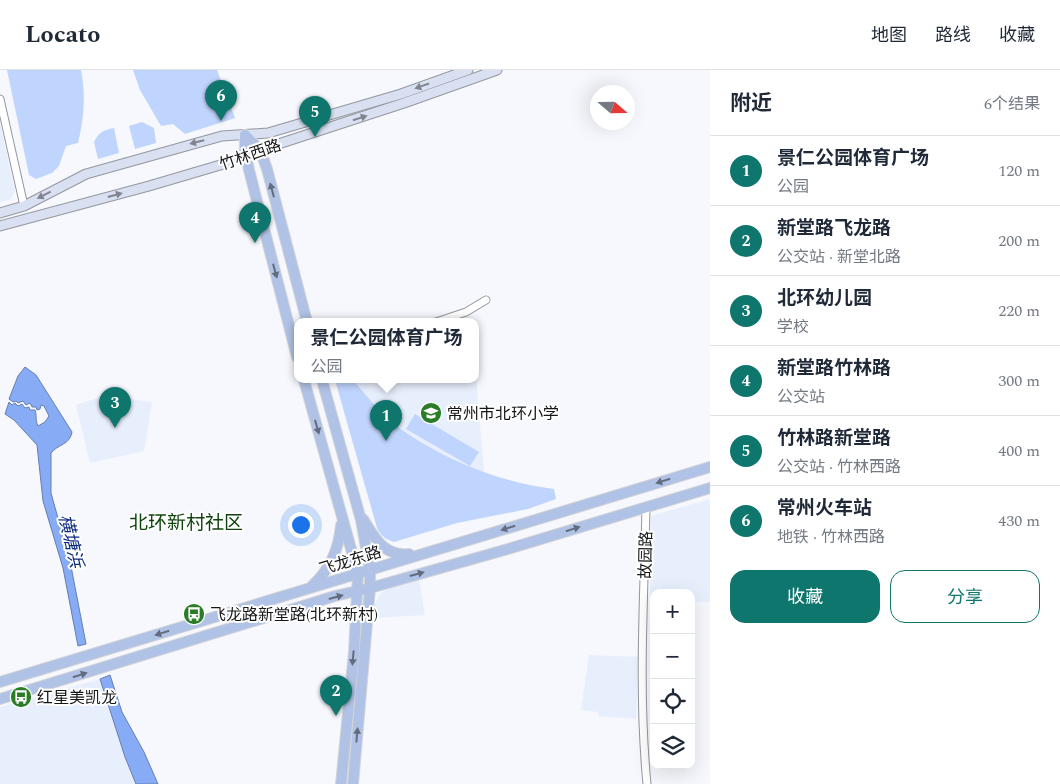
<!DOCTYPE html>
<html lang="zh">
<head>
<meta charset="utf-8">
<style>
	body { margin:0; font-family:Spectral,"Noto Sans SC",serif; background:#f2f2f3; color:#1f2937 }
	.controls { position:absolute; right:15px; bottom:15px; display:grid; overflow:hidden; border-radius:10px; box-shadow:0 5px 20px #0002 }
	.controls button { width:45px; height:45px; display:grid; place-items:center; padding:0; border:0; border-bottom:1px solid #e0e1e3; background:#fff; color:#1f2937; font:25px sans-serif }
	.compass { position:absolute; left:590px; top:15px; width:45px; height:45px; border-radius:50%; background:#fff; box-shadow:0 5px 20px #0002; rotate:110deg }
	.you { position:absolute; left:300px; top:454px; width:18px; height:18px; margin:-12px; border:4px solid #fff; border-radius:50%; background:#1a73e8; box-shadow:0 0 0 8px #1a73e833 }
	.badge { display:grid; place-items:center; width:32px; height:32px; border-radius:50%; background:#0f766e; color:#fff; font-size:16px; font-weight:700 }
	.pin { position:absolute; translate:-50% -41px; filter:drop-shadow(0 1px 2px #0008) }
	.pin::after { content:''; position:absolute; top:26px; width:18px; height:15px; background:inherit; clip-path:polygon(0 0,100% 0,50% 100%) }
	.popup { position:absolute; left:294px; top:248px; width:185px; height:65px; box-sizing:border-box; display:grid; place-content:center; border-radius:10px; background:#fff; filter:drop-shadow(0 1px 4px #0005); font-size:16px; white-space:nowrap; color:#747a83 }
	.popup b { font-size:19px; color:#1f2937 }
	.popup::after { content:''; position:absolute; left:50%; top:100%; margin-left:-10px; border:10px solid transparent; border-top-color:#fff }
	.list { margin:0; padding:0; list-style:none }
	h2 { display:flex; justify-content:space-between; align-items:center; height:65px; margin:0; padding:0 20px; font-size:21px }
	h2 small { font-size:16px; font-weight:400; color:#747a83 }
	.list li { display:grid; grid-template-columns:32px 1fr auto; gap:15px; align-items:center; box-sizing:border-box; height:70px; padding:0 20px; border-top:1px solid #e0e1e3 }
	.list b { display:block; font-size:19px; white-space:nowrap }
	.list p { margin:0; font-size:16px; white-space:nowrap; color:#747a83 }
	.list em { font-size:16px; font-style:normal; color:#747a83 }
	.actions { display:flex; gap:10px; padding:15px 20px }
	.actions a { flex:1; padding:11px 0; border:1px solid #0f766e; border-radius:15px; text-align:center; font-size:18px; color:#0f766e }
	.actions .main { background:#0f766e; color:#fff }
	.icon { flex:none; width:28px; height:28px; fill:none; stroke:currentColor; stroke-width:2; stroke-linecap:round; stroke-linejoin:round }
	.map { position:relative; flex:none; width:710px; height:714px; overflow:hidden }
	header { display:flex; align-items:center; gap:30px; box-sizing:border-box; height:70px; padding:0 25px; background:#fff; border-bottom:1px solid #e0e1e3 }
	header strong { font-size:24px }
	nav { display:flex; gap:28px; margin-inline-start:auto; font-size:18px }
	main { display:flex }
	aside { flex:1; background:#fff }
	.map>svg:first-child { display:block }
	.built { fill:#e7eefc }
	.green { fill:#c0d5fd }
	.water { fill:#87abf4; stroke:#657eb2 }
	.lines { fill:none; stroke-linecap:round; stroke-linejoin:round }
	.minor-casing { stroke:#94979d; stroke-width:9 }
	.secondary-casing { stroke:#94979d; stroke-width:11 }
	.primary-casing { stroke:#d5d5d5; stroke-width:12 }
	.minor { stroke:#fff; stroke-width:7 }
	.secondary { stroke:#d8e0f2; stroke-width:9 }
	.primary { stroke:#b0c2e5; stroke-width:10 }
	.oneway { fill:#808590 }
	.oneway2 { fill:#626c7e }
	.labels { text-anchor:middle; stroke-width:4; stroke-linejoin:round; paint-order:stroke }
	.street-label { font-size:16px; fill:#151618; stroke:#fff }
	.poi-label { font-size:16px; fill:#151618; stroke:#fff; text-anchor:start }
	.water-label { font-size:18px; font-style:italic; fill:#0b2b7d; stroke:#fff }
	.quarter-label { font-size:19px; fill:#0f430d; stroke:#fff }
</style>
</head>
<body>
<header>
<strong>Locato</strong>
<nav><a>地图</a><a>路线</a><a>收藏</a></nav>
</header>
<main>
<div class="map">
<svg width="710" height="714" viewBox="0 0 710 714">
	<rect width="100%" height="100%" fill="#f6f8fe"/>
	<!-- built -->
	<g class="built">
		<path d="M0 53 15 121 11 129 0 132Z"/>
		<path d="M475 293 484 403 442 385 397 356 370 330 353 310H475Z"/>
		<path d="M103 326 152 332 144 381 90 393 76 335Z"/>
		<path d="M710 429V532H691V523H654V530H650L651 446Z"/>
		<path d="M419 508 425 545 373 548 375 533 381 523 393 516Z"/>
		<path d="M589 585 638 587 636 649 598 646V642L581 640Z"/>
		<path d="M100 609 125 687 136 714H0V637Z"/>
	</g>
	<!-- green -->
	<g class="green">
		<path d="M7 0H81C86 25 84 49 78 73L66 76 59 96 52 103 36 109 29 105Z"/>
		<path d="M133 0H217L235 48 185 64 173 54 161 56 140 20Z"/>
		<path d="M142 52 154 58 156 73 135 79 129 56Z"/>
		<path d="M114 58 119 83 98 89 94 72C99 62 103 60 114 58Z"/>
		<path d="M335 310H353C367 326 381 344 398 357 444 390 498 412 554 419L556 429 528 439 457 453 394 472C386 469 381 467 377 458Z"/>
		<path d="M415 344 479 382 470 396 406 359Z"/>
	</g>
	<!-- water -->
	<g class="water">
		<path d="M25 297 36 305 72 362C70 375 58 374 51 383V423L70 491 86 574 78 576 63 498 43 431 37 375 14 350 5 344 9 332 12 335 15 333 18 336 22 334 25 338 29 337 30 340H35C37 345 35 350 38 356L45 352 49 346 44 336 41 335 40 339 37 340 36 337H32L30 333 26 335 23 331 18 333 16 331 13 332 9 329 18 306Z"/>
		<path d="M110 605 122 642 144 682 158 714H136L125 687 100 609Z"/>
	</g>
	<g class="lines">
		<!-- minor casing -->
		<g class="minor-casing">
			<g id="minor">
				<path d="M0 29 24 136"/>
				<path d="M436 252 466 242 486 230"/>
				<path d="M646 437C644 529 638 622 647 714"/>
			</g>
		</g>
		<!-- secondary casing -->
		<g class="secondary-casing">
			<g id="secondary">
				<path d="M0 143 24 136 86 104 222 66 268 63 401 24 468 0"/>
				<path d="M0 156 149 116 227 93 260 80 404 33 497 0"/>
			</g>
		</g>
		<!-- primary casing -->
		<g class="primary-casing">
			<g id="primary">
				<path d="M245 65V80L249 100 297 287"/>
				<path d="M245 65 260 80 267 99 307 252"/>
				<path d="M304 310 358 504 354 582 341 714"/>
				<path d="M322 310 361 450 370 500V518L353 714"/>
				<path d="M363 449C374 467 384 487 409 484"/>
				<path d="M312 516C331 499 339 479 341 455"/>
				<path d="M0 612 710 397"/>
				<path d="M0 629 335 526 370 518 508 479 710 418"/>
			</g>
		</g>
		<!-- minor -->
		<use href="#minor" class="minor"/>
		<!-- secondary -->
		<use href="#secondary" class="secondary"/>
		<!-- primary -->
		<use href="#primary" class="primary"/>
	</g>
	<!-- one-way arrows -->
	<defs><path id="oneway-solid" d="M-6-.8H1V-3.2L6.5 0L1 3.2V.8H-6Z" transform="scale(1.25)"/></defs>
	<g class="oneway">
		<use href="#oneway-solid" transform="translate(422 16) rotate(161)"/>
		<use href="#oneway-solid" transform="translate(360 48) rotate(-18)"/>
		<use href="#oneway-solid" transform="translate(197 72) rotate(166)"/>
		<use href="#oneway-solid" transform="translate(44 125) rotate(153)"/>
		<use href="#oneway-solid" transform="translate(115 125) rotate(-15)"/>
	</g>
	<g class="oneway2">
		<use href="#oneway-solid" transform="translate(272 120) rotate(-105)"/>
		<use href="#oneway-solid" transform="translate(275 201) rotate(75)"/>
		<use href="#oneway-solid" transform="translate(317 357) rotate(74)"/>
		<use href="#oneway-solid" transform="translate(663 411) rotate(163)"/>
		<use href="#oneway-solid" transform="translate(508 458) rotate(163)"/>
		<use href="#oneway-solid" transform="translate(573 459) rotate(-17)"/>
		<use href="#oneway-solid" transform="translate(417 504) rotate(-15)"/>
		<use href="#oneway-solid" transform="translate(336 527) rotate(-15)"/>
		<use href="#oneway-solid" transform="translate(162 563) rotate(163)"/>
		<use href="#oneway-solid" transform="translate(353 588) rotate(95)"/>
		<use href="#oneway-solid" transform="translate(80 605) rotate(-17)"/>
		<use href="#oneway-solid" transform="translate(357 665) rotate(-85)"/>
	</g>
	<!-- icons -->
	<defs>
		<g id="school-disc" transform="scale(1.125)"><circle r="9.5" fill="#2b7c27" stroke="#fff"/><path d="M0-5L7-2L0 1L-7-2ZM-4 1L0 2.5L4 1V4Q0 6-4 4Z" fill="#fff"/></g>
		<g id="bus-disc" transform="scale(1.125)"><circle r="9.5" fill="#2b7c27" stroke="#fff"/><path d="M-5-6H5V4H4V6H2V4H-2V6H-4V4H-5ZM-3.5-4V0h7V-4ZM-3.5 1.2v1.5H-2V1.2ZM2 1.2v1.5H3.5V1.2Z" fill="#fff"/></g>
	</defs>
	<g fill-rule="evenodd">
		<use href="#school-disc" x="431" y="343"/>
		<use href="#bus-disc" x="194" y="544"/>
		<use href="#bus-disc" x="21" y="627"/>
	</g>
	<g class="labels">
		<!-- street labels -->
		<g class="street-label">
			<text transform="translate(250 84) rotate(-19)" y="6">竹林西路</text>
			<text transform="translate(645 485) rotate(-89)" y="6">故园路</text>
			<text transform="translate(350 490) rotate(-17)" y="6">飞龙东路</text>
		</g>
		<!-- poi labels -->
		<g class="poi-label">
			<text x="447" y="349">常州市北环小学</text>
			<text x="210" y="550">飞龙路新堂路(北环新村)</text>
			<text x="37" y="633">红星美凯龙</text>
		</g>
		<!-- water labels -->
		<g class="water-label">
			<text transform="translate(71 471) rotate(77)" y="6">横塘浜</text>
		</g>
		<!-- quarter labels -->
		<g class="quarter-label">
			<text x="186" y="459">北环新村社区</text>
		</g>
	</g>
</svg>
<div class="controls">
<button>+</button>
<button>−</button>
<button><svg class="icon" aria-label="locate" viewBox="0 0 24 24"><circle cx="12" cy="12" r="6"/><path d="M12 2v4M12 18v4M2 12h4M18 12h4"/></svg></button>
<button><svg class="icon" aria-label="layers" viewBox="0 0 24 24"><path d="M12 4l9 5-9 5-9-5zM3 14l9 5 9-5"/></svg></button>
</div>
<svg class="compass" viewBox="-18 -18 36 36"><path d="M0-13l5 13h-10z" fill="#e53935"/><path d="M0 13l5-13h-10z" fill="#747a83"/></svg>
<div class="you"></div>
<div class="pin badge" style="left:386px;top:371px">1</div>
<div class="popup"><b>景仁公园体育广场</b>公园</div>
<div class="pin badge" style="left:336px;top:646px">2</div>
<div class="pin badge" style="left:115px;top:358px">3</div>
<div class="pin badge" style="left:255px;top:173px">4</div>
<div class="pin badge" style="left:315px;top:67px">5</div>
<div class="pin badge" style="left:221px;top:51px">6</div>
</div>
<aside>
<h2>附近<small>6个结果</small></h2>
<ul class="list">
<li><span class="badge">1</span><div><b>景仁公园体育广场</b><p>公园</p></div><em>120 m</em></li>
<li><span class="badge">2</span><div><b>新堂路飞龙路</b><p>公交站 · 新堂北路</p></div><em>200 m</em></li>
<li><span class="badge">3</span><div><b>北环幼儿园</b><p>学校</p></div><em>220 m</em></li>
<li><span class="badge">4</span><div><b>新堂路竹林路</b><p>公交站</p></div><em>300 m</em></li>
<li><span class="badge">5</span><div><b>竹林路新堂路</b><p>公交站 · 竹林西路</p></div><em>400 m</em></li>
<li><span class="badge">6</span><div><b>常州火车站</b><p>地铁 · 竹林西路</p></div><em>430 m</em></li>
</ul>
<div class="actions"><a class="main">收藏</a><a>分享</a></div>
</aside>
</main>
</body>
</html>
